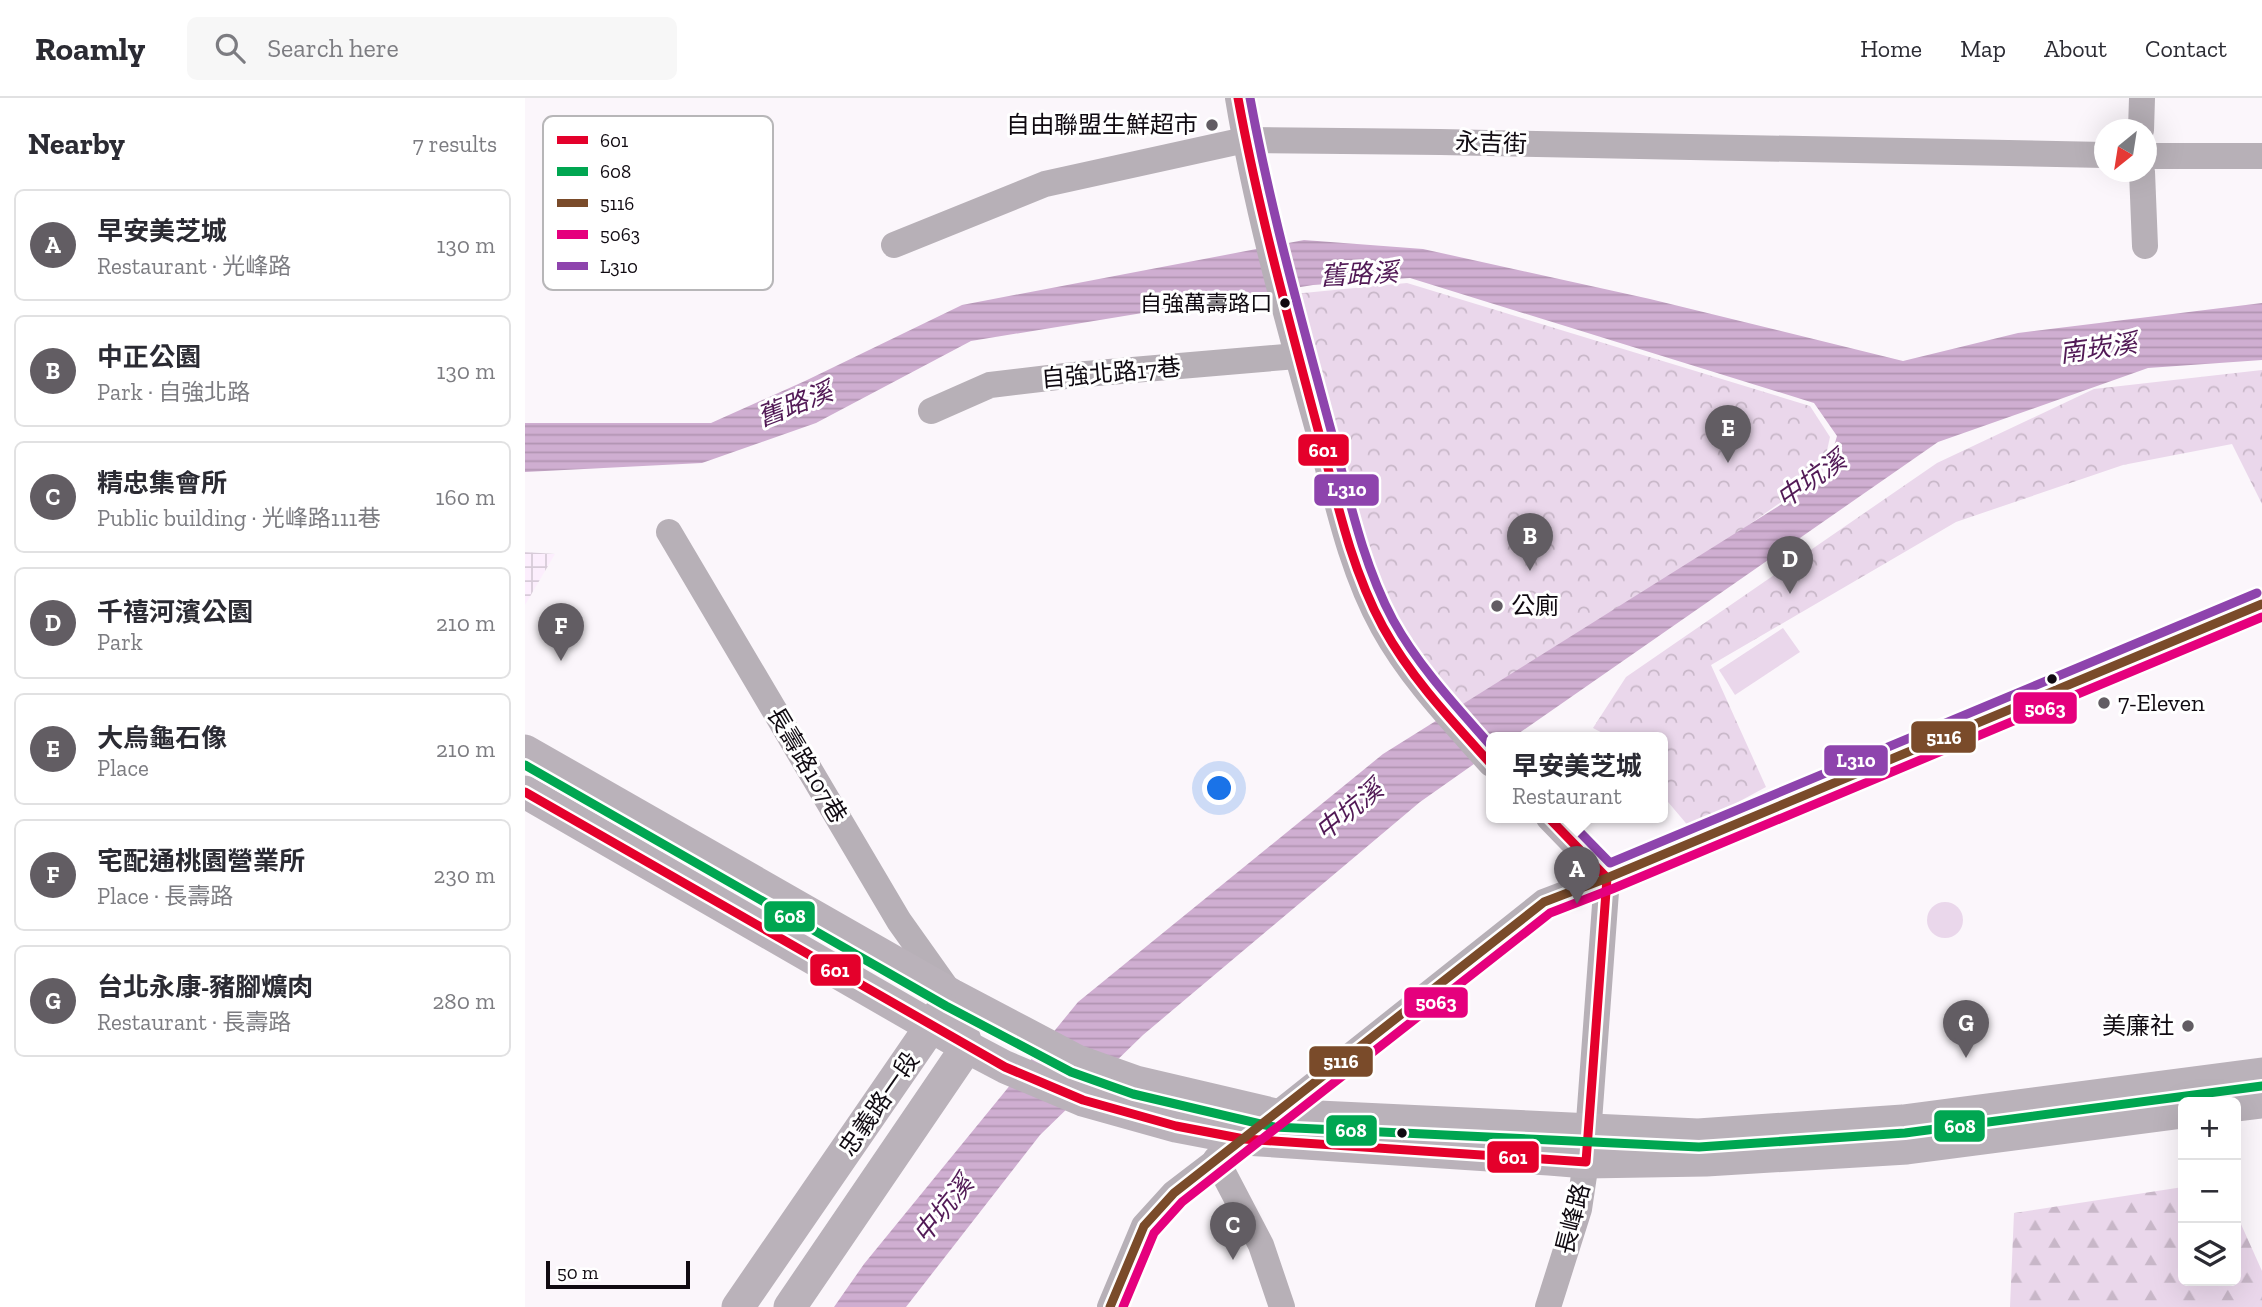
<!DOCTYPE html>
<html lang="en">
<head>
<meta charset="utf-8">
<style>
	body { margin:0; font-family:"Zilla Slab","Noto Sans TC",serif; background:#f7f7f7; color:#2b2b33 }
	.controls { position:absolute; right:21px; bottom:21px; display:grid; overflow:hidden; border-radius:10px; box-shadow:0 7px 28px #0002 }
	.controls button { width:63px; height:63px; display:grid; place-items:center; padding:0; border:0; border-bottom:2px solid #e1e1e2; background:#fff; color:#2b2b33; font:35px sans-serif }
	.compass { position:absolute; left:1569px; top:21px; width:63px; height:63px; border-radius:50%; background:#fff; box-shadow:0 7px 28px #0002; rotate:210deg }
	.scale { position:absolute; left:21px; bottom:18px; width:144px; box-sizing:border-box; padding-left:7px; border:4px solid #100a11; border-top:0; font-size:19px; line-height:24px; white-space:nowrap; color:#100a11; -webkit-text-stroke:5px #fff; paint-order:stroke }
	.you { position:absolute; left:695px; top:691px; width:24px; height:24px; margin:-18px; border:5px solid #fff; border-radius:50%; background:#1a73e8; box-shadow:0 0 0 10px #1a73e833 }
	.badge { display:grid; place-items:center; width:46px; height:46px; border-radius:50%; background:#625d63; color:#fff; font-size:23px; font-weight:700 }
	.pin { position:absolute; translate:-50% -58px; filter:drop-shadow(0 2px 4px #0008) }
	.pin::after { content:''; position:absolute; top:37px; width:24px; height:21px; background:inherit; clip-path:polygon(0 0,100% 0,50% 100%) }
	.popup { position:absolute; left:961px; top:634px; width:182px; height:91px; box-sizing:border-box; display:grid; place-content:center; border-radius:10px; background:#fff; filter:drop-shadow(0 2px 5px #0005); font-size:23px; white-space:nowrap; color:#7c7c81 }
	.popup b { font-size:26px; color:#2b2b33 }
	.popup::after { content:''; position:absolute; left:50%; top:100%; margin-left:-14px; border:14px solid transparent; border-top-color:#fff }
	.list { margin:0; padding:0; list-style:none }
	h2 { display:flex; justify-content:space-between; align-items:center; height:91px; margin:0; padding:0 28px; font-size:30px }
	h2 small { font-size:23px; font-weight:400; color:#7c7c81 }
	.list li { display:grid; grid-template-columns:46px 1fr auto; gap:21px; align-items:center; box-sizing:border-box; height:112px; margin:0 14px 14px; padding:0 14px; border:2px solid #e1e1e2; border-radius:10px }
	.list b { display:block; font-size:26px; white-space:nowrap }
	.list p { margin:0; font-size:23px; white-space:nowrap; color:#7c7c81 }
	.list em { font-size:23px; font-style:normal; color:#7c7c81 }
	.icon { flex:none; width:38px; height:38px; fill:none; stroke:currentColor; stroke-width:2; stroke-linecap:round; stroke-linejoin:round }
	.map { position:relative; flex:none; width:1737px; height:1209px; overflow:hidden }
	header { display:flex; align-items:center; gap:42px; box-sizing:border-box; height:98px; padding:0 35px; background:#fff; border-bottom:2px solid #e1e1e2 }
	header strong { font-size:33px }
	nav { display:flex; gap:38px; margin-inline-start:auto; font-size:24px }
	.search { width:490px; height:63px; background:#f7f7f7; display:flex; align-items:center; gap:18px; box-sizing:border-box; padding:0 24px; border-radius:10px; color:#7c7c81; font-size:26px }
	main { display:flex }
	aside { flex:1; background:#fff }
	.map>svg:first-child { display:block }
	.industrial { fill:url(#industrial-grid) }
	.green { fill:#ead7eb }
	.forest { fill:url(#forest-firs) }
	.park { fill:url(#park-crowns) }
	.water { fill:url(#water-rules) }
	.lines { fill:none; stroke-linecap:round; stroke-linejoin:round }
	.minor { stroke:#b7b0b7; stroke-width:26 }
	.major { stroke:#bab2ba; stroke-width:33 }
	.bus-1-casing { stroke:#fff; stroke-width:14 }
	.bus-2-casing { stroke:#fff; stroke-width:14 }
	.bus-3-casing { stroke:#fff; stroke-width:14 }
	.bus-4-casing { stroke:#fff; stroke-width:14 }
	.bus-5-casing { stroke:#fff; stroke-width:14 }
	.bus-1 { stroke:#e4002b; stroke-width:9 }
	.bus-2 { stroke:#00a651; stroke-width:9 }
	.bus-3 { stroke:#7a4b2a; stroke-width:9 }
	.bus-4 { stroke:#e5007d; stroke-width:9 }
	.bus-5 { stroke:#8e44ad; stroke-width:9 }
	.poi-dot { fill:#625d63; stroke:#fff; stroke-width:2.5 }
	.bus-dot { fill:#100a11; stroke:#fff; stroke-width:2.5 }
	.labels { text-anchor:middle; stroke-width:6; stroke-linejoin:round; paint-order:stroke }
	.bus-label { font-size:22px; fill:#100a11; stroke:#fff; text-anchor:end }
	.poi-label { font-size:24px; fill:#100a11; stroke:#fff; text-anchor:end }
	.street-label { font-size:24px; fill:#100a11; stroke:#fff }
	.water-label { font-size:26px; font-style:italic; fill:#521a56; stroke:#fff }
	.key { fill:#fff; stroke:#b7b6b8; stroke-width:2 }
	.key-label { font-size:19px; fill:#100a11 }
	.line-badge { stroke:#fff; stroke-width:2.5 }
	.badge-label { font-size:19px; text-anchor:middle; font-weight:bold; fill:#fff }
</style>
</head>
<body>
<header>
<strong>Roamly</strong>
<div class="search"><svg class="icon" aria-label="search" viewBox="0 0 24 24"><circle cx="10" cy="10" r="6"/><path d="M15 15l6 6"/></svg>Search here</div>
<nav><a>Home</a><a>Map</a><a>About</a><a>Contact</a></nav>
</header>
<main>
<aside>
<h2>Nearby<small>7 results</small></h2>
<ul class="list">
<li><span class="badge">A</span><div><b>早安美芝城</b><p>Restaurant · 光峰路</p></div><em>130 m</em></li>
<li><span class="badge">B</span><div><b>中正公園</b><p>Park · 自強北路</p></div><em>130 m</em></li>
<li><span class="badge">C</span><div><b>精忠集會所</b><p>Public building · 光峰路111巷</p></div><em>160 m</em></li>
<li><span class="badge">D</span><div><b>千禧河濱公園</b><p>Park</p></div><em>210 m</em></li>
<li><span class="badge">E</span><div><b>大烏龜石像</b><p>Place</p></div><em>210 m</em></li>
<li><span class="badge">F</span><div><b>宅配通桃園營業所</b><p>Place · 長壽路</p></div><em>230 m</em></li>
<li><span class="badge">G</span><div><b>台北永康-豬腳爌肉</b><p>Restaurant · 長壽路</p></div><em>280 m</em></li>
</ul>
</aside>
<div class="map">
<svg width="1737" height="1209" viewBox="0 0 1737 1209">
	<defs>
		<pattern id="industrial-grid" width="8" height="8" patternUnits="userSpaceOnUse" patternTransform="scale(1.75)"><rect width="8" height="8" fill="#fceefd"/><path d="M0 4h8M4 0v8" fill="none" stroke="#d7cbd8"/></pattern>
		<pattern id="forest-firs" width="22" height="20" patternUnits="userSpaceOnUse" patternTransform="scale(1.75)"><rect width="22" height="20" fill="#ead7eb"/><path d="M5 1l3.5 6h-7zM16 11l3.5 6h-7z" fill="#c8b7c8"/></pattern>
		<pattern id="park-crowns" width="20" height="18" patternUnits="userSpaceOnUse" patternTransform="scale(1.75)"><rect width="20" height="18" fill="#ead7eb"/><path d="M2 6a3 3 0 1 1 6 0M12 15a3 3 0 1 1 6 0" fill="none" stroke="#c8b7c8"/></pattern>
		<pattern id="water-rules" width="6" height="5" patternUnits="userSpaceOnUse" patternTransform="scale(1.75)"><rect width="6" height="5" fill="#cfaed1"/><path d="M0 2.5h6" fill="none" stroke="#b194b2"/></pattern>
	</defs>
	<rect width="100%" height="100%" fill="#fbf6fb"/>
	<!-- industrial -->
	<path class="industrial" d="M0 454 30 456 0 507Z"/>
	<!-- green -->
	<g class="green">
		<path d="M1258 530 1275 554 1210 597 1194 572Z"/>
		<circle cx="1420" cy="822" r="18"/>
	</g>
	<!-- forest -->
	<path class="forest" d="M1658 1089V1183H1711V1115L1737 1173V1209H1485L1489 1115Z"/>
	<!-- park -->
	<g class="park">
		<path d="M882 185 1285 308 1305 339 1297 375 947 623 880 542 822 403 768 196Z"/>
		<path d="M1737 272V406L1707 346 1598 367 1431 424 1186 567 1241 689 1165 730 1138 698V640H1087L1068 630 1101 579 1412 365 1569 291Z"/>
	</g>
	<!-- water -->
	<path class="water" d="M779 142 898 151 1125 201 1378 263 1493 235 1737 205V262L1623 270 1413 344 987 640H966V654L895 704 618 937 515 1037 381 1209H309L339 1166 553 904 858 656 1300 379 1312 338 1289 305 885 180 788 187 446 243 291 325 177 365 0 374V325H186L280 283 437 207Z"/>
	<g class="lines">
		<!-- minor -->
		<g class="minor">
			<path d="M713 0C732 115 764 227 795 339 812 403 826 471 858 529 886 580 928 623 966 666"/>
			<path d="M1616 32 1617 0"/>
			<path d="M1622 58H1737"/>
			<path d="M1617 74 1620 148"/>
			<path d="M369 147 520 86 720 42 915 44 1580 57"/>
			<path d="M406 313 465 287 549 277 772 258"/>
			<path d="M144 434 374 823 423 892"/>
			<path d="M1024 720 1082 780"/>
			<path d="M691 1061 736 1147 757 1209"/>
			<path d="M585 1209 619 1128 649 1095 751 1017 1019 804 1082 780 1737 506"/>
			<path d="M1023 1209 1054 1111 1061 1064 1082 780"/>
		</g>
		<!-- major -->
		<g class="major">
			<path d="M0 653 427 897 552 963 611 984 751 1017 1173 1037 1378 1023 1737 976"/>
			<path d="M0 694 442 949 480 969 558 1002 651 1028 719 1041 1024 1061 1061 1064 1181 1062 1382 1050 1658 1014"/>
			<path d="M1711 1007 1737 1004"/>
			<path d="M213 1209 418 911"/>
			<path d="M265 1209 442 949 435 927"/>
		</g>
		<!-- bus-1 casing -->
		<g class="bus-1-casing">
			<g id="bus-1">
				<path d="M713 0C734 115 765 226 795 339 812 404 826 470 858 529 886 580 927 623 966 666"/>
				<path d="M0 694 480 969 558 1002 651 1028 719 1041 1061 1064 1082 780"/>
				<path d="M1024 720 1082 780"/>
			</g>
		</g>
		<!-- bus-2 casing -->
		<g class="bus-2-casing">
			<path id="bus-2" d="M0 667 421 908 546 974 608 996 749 1029 1174 1049 1380 1035 1737 988"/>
		</g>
		<!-- bus-3 casing -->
		<g class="bus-3-casing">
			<path id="bus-3" d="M585 1209 619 1128 649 1095 1019 804 1082 780 1737 506"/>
		</g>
		<!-- bus-4 casing -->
		<g class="bus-4-casing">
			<path id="bus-4" d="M598 1209 629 1135 657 1104 1025 815 1087 791 1737 519"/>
		</g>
		<!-- bus-5 casing -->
		<g class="bus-5-casing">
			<g id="bus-5">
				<path d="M725 0C746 114 777 224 807 336 824 399 837 464 868 522 894 569 931 608 966 648"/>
				<path d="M1041 720 1085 765 1732 495"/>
			</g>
		</g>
		<!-- bus-1 -->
		<use href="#bus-1" class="bus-1"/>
		<!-- bus-2 -->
		<use href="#bus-2" class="bus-2"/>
		<!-- bus-3 -->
		<use href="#bus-3" class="bus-3"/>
		<!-- bus-4 -->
		<use href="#bus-4" class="bus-4"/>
		<!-- bus-5 -->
		<use href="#bus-5" class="bus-5"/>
	</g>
	<!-- markers -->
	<g class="poi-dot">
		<circle cx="687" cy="27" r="7"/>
		<circle cx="972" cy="508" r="7"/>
		<circle cx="1579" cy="605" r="7"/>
		<circle cx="1663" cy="928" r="7"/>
	</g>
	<g class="bus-dot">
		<circle cx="760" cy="205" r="6"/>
		<circle cx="1527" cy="581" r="6"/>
		<circle cx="877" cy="1035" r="6"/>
	</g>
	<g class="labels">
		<!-- bus labels -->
		<g class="bus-label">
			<text x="747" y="213">自強萬壽路口</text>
		</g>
		<!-- poi labels -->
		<g class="poi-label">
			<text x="673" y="35">自由聯盟生鮮超市</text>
			<text x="986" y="516" text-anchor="start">公廁</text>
			<text x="1593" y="613" text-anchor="start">7-Eleven</text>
			<text x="1649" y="936">美廉社</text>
		</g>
		<!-- street labels -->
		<g class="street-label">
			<text transform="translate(966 45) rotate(2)" y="8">永吉街</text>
			<text transform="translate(586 275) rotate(-5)" y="8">自強北路17巷</text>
			<text transform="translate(282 667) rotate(59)" y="8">長壽路107巷</text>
			<text transform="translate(354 1006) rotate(-55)" y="8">忠義路一段</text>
			<text transform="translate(1048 1121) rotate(-76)" y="8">長峰路</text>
		</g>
		<!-- water labels -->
		<g class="water-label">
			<text transform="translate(834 176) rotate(-3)" y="9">舊路溪</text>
			<text transform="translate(1573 250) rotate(-8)" y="9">南崁溪</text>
			<text transform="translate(270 306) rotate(-21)" y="9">舊路溪</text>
			<text transform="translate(1286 381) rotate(-35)" y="9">中坑溪</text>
			<text transform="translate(824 712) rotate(-39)" y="9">中坑溪</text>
			<text transform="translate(418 1111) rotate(-51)" y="9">中坑溪</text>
		</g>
	</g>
	<!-- legend -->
	<rect x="18" y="18" width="230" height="174" rx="10" class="key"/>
	<rect x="32" y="38" width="31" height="8" fill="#e4002b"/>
	<rect x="32" y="69" width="31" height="9" fill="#00a651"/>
	<rect x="32" y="101" width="31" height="8" fill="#7a4b2a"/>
	<rect x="32" y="132" width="31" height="9" fill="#e5007d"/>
	<rect x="32" y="164" width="31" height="8" fill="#8e44ad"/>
	<g class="key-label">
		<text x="75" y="49">601</text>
		<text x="75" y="80">608</text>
		<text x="75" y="112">5116</text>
		<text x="75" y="143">5063</text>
		<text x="75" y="175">L310</text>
	</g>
	<g class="line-badge">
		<rect x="772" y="335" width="53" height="34" rx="7" fill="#e4002b"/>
		<rect x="788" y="375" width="67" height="34" rx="7" fill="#8e44ad"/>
		<rect x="1487" y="593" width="66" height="34" rx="7" fill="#e5007d"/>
		<rect x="1385" y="622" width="67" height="34" rx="7" fill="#7a4b2a"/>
		<rect x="1298" y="646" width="66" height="33" rx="7" fill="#8e44ad"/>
		<rect x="238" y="802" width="53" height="33" rx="7" fill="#00a651"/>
		<rect x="284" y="855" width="53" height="34" rx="7" fill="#e4002b"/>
		<rect x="878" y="888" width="66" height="33" rx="7" fill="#e5007d"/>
		<rect x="783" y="947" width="66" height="33" rx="7" fill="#7a4b2a"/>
		<rect x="1408" y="1011" width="53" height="34" rx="7" fill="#00a651"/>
		<rect x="800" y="1016" width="53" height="33" rx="7" fill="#00a651"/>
		<rect x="961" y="1042" width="54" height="34" rx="7" fill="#e4002b"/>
	</g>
	<g class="badge-label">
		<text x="798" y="359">601</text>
		<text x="822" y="398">L310</text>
		<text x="1520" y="617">5063</text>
		<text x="1419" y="646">5116</text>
		<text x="1331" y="669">L310</text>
		<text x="265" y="825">608</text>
		<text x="310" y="879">601</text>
		<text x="911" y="911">5063</text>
		<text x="816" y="970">5116</text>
		<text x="1435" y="1035">608</text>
		<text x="826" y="1039">608</text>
		<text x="988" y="1066">601</text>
	</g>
</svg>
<div class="controls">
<button>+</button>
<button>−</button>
<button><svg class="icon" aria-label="layers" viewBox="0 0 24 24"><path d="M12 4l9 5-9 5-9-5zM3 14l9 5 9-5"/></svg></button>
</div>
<svg class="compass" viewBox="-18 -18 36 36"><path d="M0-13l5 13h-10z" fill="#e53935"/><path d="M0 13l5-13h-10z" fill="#7c7c81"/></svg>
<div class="scale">50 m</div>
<div class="you"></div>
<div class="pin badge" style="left:1052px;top:806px">A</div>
<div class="popup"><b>早安美芝城</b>Restaurant</div>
<div class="pin badge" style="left:1005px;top:473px">B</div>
<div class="pin badge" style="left:708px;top:1162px">C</div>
<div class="pin badge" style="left:1265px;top:496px">D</div>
<div class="pin badge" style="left:1203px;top:365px">E</div>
<div class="pin badge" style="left:36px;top:563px">F</div>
<div class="pin badge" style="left:1441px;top:960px">G</div>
</div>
</main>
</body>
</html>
